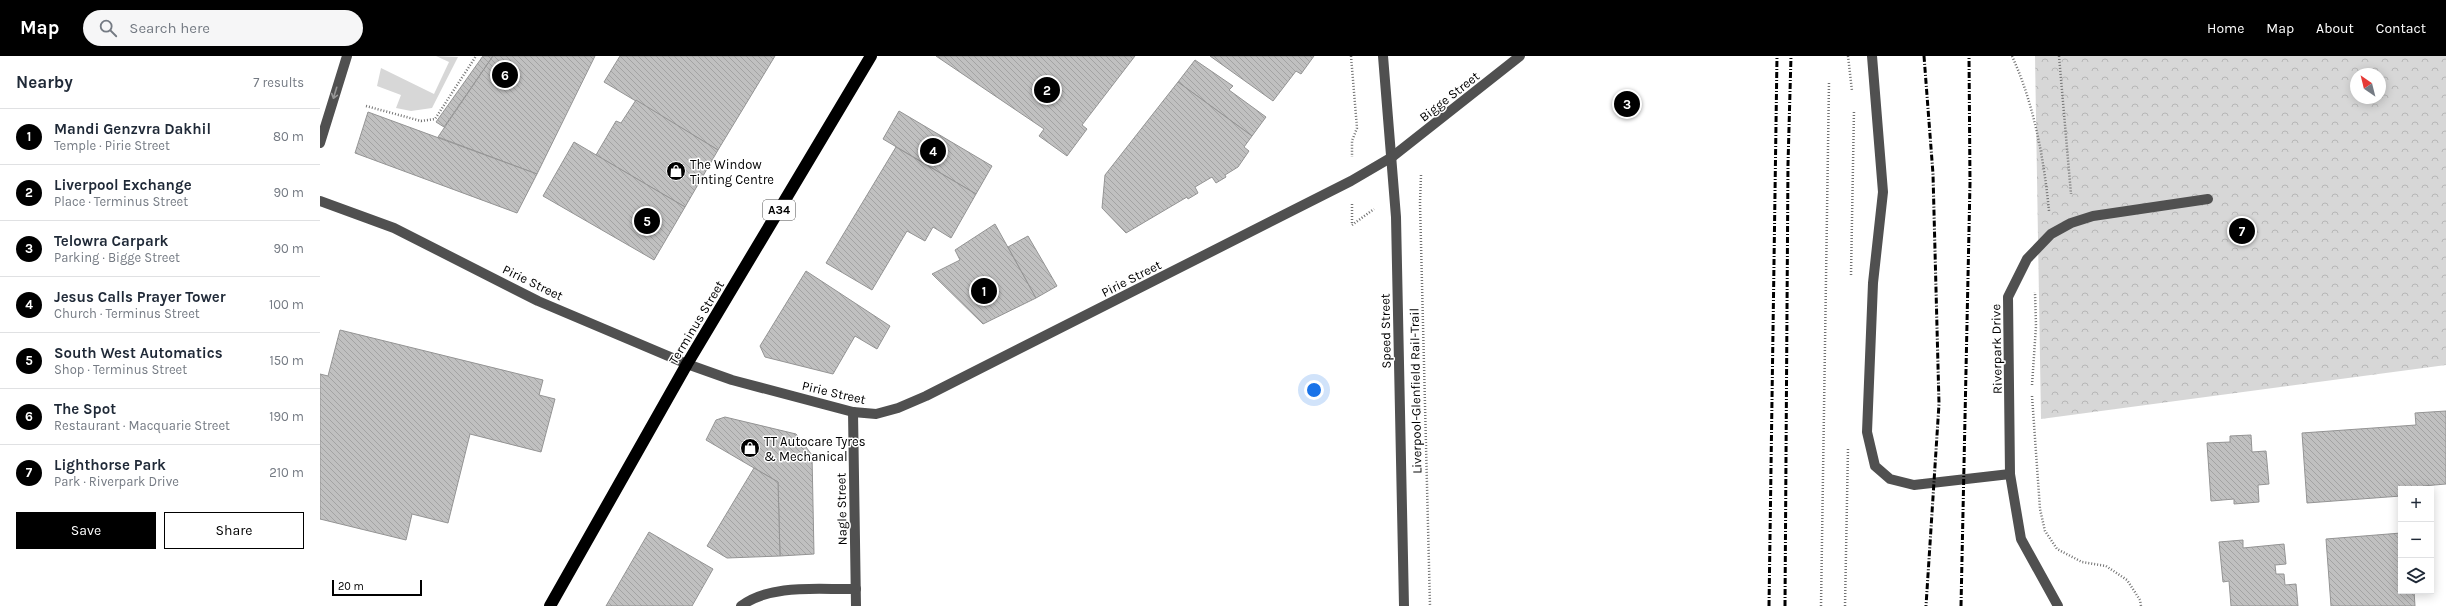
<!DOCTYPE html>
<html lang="en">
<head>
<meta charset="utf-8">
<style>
	body { margin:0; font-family:Karla,sans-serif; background:#f6f6f7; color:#1f2937 }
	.controls { position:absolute; right:12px; bottom:12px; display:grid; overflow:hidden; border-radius:0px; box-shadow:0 2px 10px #0003 }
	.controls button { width:36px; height:36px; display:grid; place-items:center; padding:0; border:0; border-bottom:1px solid #e0e1e3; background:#fff; color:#1f2937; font:20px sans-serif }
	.compass { position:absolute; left:2030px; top:12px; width:36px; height:36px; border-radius:50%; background:#fff; box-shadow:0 2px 10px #0003; rotate:325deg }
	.scale { position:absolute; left:12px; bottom:10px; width:90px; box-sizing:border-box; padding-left:4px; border:2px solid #000; border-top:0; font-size:11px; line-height:14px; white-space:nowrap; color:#000; -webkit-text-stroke:3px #fff; paint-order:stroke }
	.you { position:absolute; left:994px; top:334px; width:14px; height:14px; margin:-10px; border:3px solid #fff; border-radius:50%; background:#1a73e8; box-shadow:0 0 0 6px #1a73e833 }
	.badge { display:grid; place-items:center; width:26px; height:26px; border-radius:50%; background:#000; color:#fff; font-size:13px; font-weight:700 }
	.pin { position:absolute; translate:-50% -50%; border:2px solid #fff; box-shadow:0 1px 4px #0006 }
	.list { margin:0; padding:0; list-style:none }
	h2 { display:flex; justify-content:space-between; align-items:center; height:52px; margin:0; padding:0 16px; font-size:17px }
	h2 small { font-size:13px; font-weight:400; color:#747a83 }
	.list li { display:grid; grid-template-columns:26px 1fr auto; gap:12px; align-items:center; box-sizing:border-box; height:56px; padding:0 16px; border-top:1px solid #e0e1e3 }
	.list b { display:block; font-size:15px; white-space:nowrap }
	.list p { margin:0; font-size:13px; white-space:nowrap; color:#747a83 }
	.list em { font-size:13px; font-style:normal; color:#747a83 }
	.actions { display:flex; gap:8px; padding:12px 16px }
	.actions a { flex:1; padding:9px 0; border:1px solid #000; border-radius:0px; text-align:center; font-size:14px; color:#000 }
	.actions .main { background:#000; color:#fff }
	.icon { flex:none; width:22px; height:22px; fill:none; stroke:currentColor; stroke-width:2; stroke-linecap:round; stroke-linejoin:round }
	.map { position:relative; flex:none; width:2126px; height:550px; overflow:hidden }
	header { display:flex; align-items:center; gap:24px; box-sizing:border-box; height:56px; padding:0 20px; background:#000; color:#fff }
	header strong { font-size:19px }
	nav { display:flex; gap:22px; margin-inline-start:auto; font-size:14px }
	.search { width:280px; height:36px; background:#f6f6f7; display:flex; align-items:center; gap:10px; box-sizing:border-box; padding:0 14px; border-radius:22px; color:#747a83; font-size:15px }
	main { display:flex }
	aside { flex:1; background:#fff }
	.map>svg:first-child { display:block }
	.forest { fill:url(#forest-crowns); fill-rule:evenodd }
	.garden { fill:#d7d7d7 }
	.building { fill:url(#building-back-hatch); stroke:#949494 }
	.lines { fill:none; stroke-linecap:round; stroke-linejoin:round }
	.path { stroke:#727272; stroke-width:2.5; stroke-dasharray:1 2; stroke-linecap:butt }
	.minor { stroke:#505050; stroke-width:10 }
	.highway { stroke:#000; stroke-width:12 }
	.rail { stroke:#000; stroke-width:3; stroke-dasharray:6 2 1 2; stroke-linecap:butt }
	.oneway { stroke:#969696 }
	.labels { text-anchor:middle; stroke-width:3; stroke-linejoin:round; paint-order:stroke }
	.shield { fill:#fff; stroke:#4c4c4c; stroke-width:1 }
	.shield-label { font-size:12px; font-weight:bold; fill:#000 }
	.street-label { font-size:13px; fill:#000; stroke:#fff }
	.poi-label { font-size:13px; fill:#000; stroke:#fff; text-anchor:start }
</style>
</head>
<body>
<header>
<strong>Map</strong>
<div class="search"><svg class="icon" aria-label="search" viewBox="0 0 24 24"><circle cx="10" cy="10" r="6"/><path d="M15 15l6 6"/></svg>Search here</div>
<nav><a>Home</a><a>Map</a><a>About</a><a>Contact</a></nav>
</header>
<main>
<aside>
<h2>Nearby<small>7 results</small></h2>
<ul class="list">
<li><span class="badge">1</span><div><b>Mandi Genzvra Dakhil</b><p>Temple · Pirie Street</p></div><em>80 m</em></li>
<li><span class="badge">2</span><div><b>Liverpool Exchange</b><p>Place · Terminus Street</p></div><em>90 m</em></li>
<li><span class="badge">3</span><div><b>Telowra Carpark</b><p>Parking · Bigge Street</p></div><em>90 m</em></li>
<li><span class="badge">4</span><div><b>Jesus Calls Prayer Tower</b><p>Church · Terminus Street</p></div><em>100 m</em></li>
<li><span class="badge">5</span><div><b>South West Automatics</b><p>Shop · Terminus Street</p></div><em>150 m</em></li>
<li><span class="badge">6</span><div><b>The Spot</b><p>Restaurant · Macquarie Street</p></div><em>190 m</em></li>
<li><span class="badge">7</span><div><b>Lighthorse Park</b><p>Park · Riverpark Drive</p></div><em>210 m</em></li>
</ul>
<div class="actions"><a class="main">Save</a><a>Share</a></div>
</aside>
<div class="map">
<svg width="2126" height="550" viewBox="0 0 2126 550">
	<defs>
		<pattern id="forest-crowns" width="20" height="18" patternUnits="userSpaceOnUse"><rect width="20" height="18" fill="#d7d7d7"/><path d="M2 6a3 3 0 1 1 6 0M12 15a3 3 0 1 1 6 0" fill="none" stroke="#b7b7b7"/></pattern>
		<pattern id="building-back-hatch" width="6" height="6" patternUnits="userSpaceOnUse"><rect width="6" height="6" fill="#c0c0c0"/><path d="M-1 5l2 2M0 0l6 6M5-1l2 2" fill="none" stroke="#a3a3a3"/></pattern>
	</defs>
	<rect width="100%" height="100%" fill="#fff"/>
	<!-- forest -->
	<path class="forest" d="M1715 0H2126V309L1721 363ZM2036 18H2060V42H2036Z"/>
	<!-- garden -->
	<path class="garden" d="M116 0 138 1 112 52 91 55 76 52 81 39 57 30 61 12 114 38 129 6Z"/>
	<!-- building -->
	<g class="building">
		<path d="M163 0H173L124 71 116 66Z"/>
		<path d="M173 0H275L217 118 118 81Z"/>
		<path d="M300 0H455L398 94 284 26Z"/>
		<path d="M616 0H815L762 69 767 73 747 100 719 80 724 73Z"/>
		<path d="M890 0H994L981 18 976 15 953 45Z"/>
		<path d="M875 4 913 30 909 34 946 61 932 80 858 26Z"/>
		<path d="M858 26 932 80 924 91 929 95 918 111 905 119 906 121 896 127 892 121 875 131 878 137 868 143 867 141 806 177 782 152 785 119Z"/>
		<path d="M316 44 398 94 365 151 276 99 296 65 301 67Z"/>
		<path d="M579 55 672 110 656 138 563 83Z"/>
		<path d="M48 56 217 118 197 157 35 97Z"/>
		<path d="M254 86 365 151 334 204 223 140Z"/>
		<path d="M576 91 656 138 631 182 613 171 605 185 587 175 552 234 506 207Z"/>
		<path d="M675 168 716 242 663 268 612 218 640 204 635 194Z"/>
		<path d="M708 180 737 230 716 242 688 191Z"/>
		<path d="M486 215 570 270 557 293 535 280 513 318 445 301 440 290Z"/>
		<path d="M20 274 223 324 219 339 235 343 221 396 150 378 128 467 92 458 86 484 0 463V318L8 320Z"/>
		<path d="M2126 355V428L2103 430V433H2081V440L1987 447 1982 377 2096 369 2095 357Z"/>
		<path d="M405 361 476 378 492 399 494 498 460 500 458 426 386 384 396 364Z"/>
		<path d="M1931 379 1932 396 1946 395 1949 428 1938 429 1939 446 1914 448V443L1891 445 1887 387 1910 386V380Z"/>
		<path d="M434 412 458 426 460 500 407 502 387 490Z"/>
		<path d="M329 476 393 513 372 550H286Z"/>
		<path d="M2081 477V535H2094L2095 550H2011L2006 483Z"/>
		<path d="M1923 484V492L1964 488 1966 508 1955 509 1956 518H1964L1965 529 1976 528 1978 550H1911L1909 525 1903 526 1899 486Z"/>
	</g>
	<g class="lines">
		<!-- path -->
		<g class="path">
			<path d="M1031 0 1037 72 1032 85V101"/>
			<path d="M1528 0 1532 35"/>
			<path d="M1692 0C1714 48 1724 103 1729 155"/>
			<path d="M1739 0 1751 138"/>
			<path d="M46 50 101 65 115 63 156 0"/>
			<path d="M1101 119 1100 147 1110 550"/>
			<path d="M1032 148V169"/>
			<path d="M1032 169 1054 153"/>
			<path d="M1531 219 1534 54"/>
			<path d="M1712 329 1716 270 1715 236"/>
			<path d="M1712 340 1720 453 1725 475 1737 493 1762 506 1786 510 1807 524 1820 544 1821 550"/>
			<path d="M1501 550 1509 26"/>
			<path d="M1525 550 1528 392"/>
		</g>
		<!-- minor -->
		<g class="minor">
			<path d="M1063 0 1076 161 1084 550"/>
			<path d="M1552 0 1563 136 1553 227 1547 376 1555 410 1570 423 1594 429 1690 418"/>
			<path d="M0 87 27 0"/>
			<path d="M0 145 74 172 218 245 367 308 412 324 533 356 556 358 578 352 606 340 1031 125 1072 101 1200 0"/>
			<path d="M533 356 536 550"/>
			<path d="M421 550C452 527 500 534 536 533"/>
			<path d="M1738 550 1701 483 1690 418 1688 241 1707 203 1731 178 1751 167 1773 160 1888 143"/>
		</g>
		<!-- highway -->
		<path class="highway" d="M230 550 367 308 551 0"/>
		<!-- rail -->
		<g class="rail">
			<path d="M1604 0 1613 118 1619 348 1606 550"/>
			<path d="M1449 550 1457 0"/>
			<path d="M1465 550 1468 108 1471 0"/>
			<path d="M1641 550 1650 127 1649 0"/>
		</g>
	</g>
	<!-- one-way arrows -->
	<defs><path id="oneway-shaft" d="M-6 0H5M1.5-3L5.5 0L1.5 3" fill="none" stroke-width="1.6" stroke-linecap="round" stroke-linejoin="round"/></defs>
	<use class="oneway" href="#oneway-shaft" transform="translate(15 37) rotate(107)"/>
	<!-- icons -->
	<defs>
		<g id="shop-disc" transform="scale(1)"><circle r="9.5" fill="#000" stroke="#fff"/><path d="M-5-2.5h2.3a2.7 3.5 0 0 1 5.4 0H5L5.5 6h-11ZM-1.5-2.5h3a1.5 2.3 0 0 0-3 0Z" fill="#fff"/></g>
	</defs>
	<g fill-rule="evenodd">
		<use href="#shop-disc" x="356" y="115"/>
		<use href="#shop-disc" x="430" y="392"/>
	</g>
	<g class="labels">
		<!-- shield labels -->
		<rect class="shield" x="443" y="144" width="32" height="20" rx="3"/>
		<g class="shield-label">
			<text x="459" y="158">A34</text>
		</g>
		<!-- street labels -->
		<g class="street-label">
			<text transform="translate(1129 40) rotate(-38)" y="5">Bigge Street</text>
			<text transform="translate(811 222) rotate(-27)" y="5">Pirie Street</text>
			<text transform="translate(213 226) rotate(26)" y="5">Pirie Street</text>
			<text transform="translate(376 266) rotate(-59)" y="5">Terminus Street</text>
			<text transform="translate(1065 275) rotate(-91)" y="5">Speed Street</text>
			<text transform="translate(1676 293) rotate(-91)" y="5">Riverpark Drive</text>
			<text transform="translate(1095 335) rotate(-91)" y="5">Liverpool-Glenfield Rail-Trail</text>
			<text transform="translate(514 336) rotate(13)" y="5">Pirie Street</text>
			<text transform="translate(521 453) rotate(-91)" y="5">Nagle Street</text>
		</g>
		<!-- poi labels -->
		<g class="poi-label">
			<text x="370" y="113">The Window<tspan x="370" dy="15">Tinting Centre</tspan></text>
			<text x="444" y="390">TT Autocare Tyres<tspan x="444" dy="15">&amp; Mechanical</tspan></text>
		</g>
	</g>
</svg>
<div class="controls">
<button>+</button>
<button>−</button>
<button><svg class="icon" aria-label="layers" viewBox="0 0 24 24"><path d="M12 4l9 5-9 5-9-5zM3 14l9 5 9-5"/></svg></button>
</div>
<svg class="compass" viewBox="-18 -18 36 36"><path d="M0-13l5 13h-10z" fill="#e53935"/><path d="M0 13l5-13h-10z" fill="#747a83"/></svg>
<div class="scale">20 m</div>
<div class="you"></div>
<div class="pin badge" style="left:664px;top:235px">1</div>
<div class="pin badge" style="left:727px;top:34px">2</div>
<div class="pin badge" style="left:1307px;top:48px">3</div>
<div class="pin badge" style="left:613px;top:95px">4</div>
<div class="pin badge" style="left:327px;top:165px">5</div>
<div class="pin badge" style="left:185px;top:19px">6</div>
<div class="pin badge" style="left:1922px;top:175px">7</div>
</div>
</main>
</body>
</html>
